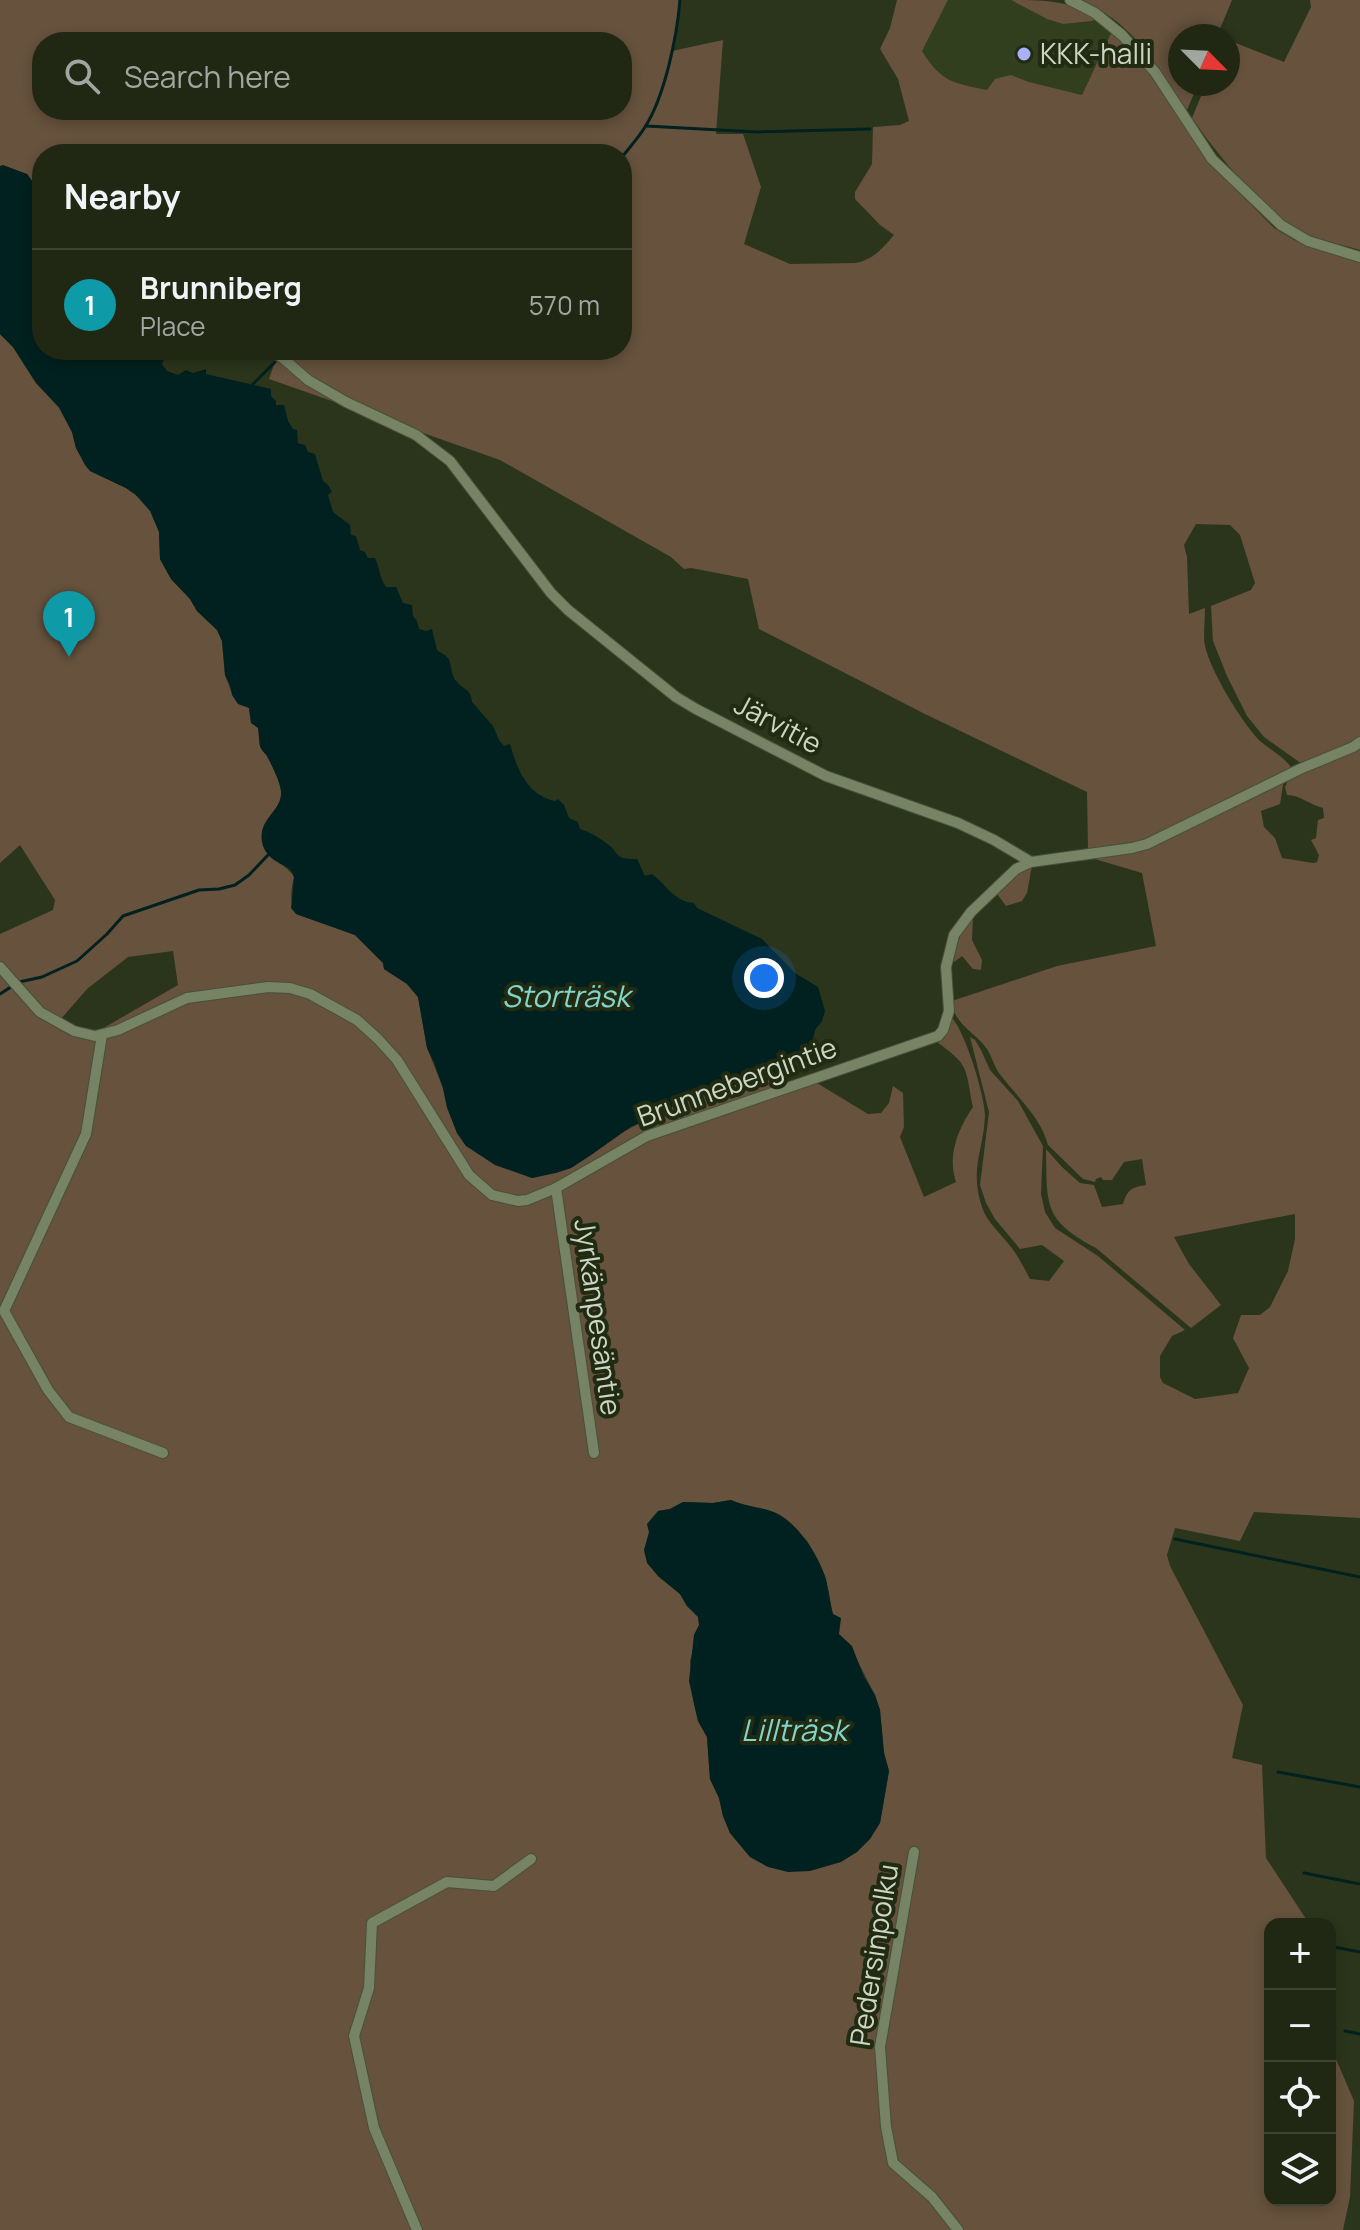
<!DOCTYPE html>
<html lang="en">
<head>
<meta charset="utf-8">
<style>
	body { margin:0; font-family:Manrope,sans-serif; background:#28301d; color:#f1f3f6 }
	.controls { position:absolute; right:24px; bottom:24px; display:grid; overflow:hidden; border-radius:16px; box-shadow:0 4px 12px #0003 }
	.controls button { width:72px; height:72px; display:grid; place-items:center; padding:0; border:0; border-bottom:2px solid #3d4434; background:#202814; color:#f1f3f6; font:40px sans-serif }
	.compass { position:absolute; left:1168px; top:24px; width:72px; height:72px; border-radius:50%; background:#202814; box-shadow:0 4px 12px #0003; rotate:114deg }
	.you { position:absolute; left:764px; top:978px; width:28px; height:28px; margin:-20px; border:6px solid #fff; border-radius:50%; background:#1a73e8; box-shadow:0 0 0 12px #1a73e833 }
	.badge { display:grid; place-items:center; width:52px; height:52px; border-radius:50%; background:#a9b0fc; color:#fff; font-size:26px; font-weight:700 }
	.pin { position:absolute; translate:-50% -66px; filter:drop-shadow(0 2px 4px #0008) }
	.pin::after { content:''; position:absolute; top:42px; width:28px; height:24px; background:inherit; clip-path:polygon(0 0,100% 0,50% 100%) }
	.list { margin:0; padding:0; list-style:none }
	h2 { display:flex; justify-content:space-between; align-items:center; height:104px; margin:0; padding:0 32px; font-size:34px }
	h2 small { font-size:26px; font-weight:400; color:#a2a6a0 }
	.list li { display:grid; grid-template-columns:52px 1fr auto; gap:24px; align-items:center; box-sizing:border-box; height:112px; padding:0 32px; border-top:2px solid #3d4434 }
	.list b { display:block; font-size:30px; white-space:nowrap }
	.list p { margin:0; font-size:26px; white-space:nowrap; color:#a2a6a0 }
	.list em { font-size:26px; font-style:normal; color:#a2a6a0 }
	.icon { flex:none; width:44px; height:44px; fill:none; stroke:currentColor; stroke-width:2; stroke-linecap:round; stroke-linejoin:round }
	.map { position:relative; flex:none; width:1360px; height:2230px; overflow:hidden }
	.search { position:absolute; background:#202814; box-shadow:0 4px 12px #0003; left:32px; top:32px; width:600px; height:88px; display:flex; align-items:center; gap:20px; box-sizing:border-box; padding:0 28px; border-radius:32px; color:#a2a6a0; font-size:30px }
	.panel { position:absolute; background:#202814; box-shadow:0 4px 12px #0003; left:32px; top:144px; width:600px; height:216px; border-radius:32px }
	.map>svg:first-child { display:block }
	.built { fill:#323f1e }
	.green { fill:#66523d; fill-rule:evenodd }
	.water { fill:#00211f }
	.lines { fill:none; stroke-linecap:round; stroke-linejoin:round }
	.stream { stroke:#00211f; stroke-width:3 }
	.minor-casing { stroke:#47513a; stroke-width:12 }
	.minor { stroke:#768365; stroke-width:10 }
	.poi-dot { fill:#a9b0fc; stroke:#212b11; stroke-width:3 }
	.labels { text-anchor:middle; stroke-width:8; stroke-linejoin:round; paint-order:stroke }
	.poi-label { font-size:28px; fill:#ced5c5; stroke:#212b11; text-anchor:start }
	.street-label { font-size:28px; fill:#ced5c5; stroke:#212b11 }
	.water-label { font-size:30px; font-style:italic; fill:#82d5cd; stroke:#212b11 }
</style>
</head>
<body>
<div class="map">
<svg width="1360" height="2230" viewBox="0 0 1360 2230">
	<rect width="100%" height="100%" fill="#2b351b"/>
	<!-- built -->
	<path class="built" d="M948 0H1011L1047 19 1063 24 1092 21 1096 19 1112 31 1082 95 1029 82 1011 75 988 90 955 83 934 70 921 50Z"/>
	<!-- green -->
	<g class="green">
		<path d="M0 0H680L672 51 723 40 716 134H743L761 187 744 244 790 264 856 263C874 259 882 249 894 235L880 225 855 199V192L872 164 873 127 900 125 909 121 898 79 880 49 890 28 897 0H948L922 51C941 82 953 83 987 90L995 79 1011 75 1029 82 1082 95 1112 31 1152 74 1204 157 1274 228 1294 240 1360 261V738L1350 745 1302 764 1264 737 1247 716 1227 676 1213 641 1211 606 1251 590 1255 583 1240 535 1230 525 1196 524 1184 545 1187 557 1189 614 1205 608C1205 620 1203 635 1205 646 1211 672 1240 719 1258 739 1268 749 1282 755 1291 767L1288 772 1143 844 1088 851 1087 792 925 714 759 629 748 579 691 568 684 569 671 557 500 460 269 379 279 350H622V154H42V190L36 186 27 174 0 166ZM42 42H622V110H42Z"/>
		<path d="M1011 0C1040 0 1074 0 1096 19L1092 21 1063 24 1047 19Z"/>
		<path d="M1078 0H1232L1217 36H1180V84H1198L1187 110C1164 77 1141 36 1106 14 1098 8 1087 4 1078 0Z"/>
		<path d="M1310 0H1360V250C1340 244 1319 240 1300 231 1266 215 1213 149 1192 118L1206 84H1228V40L1284 62 1311 7Z"/>
		<path d="M0 334 13 347 36 383 59 408 72 432 76 448 90 471 126 488 153 508 159 532 160 559 171 579 190 599 197 611 217 630 222 641 225 675 231 691 249 708 251 723 258 727C259 733 259 741 260 746 261 747 266 755 267 756 272 765 280 781 281 791 283 809 262 817 262 835 262 862 283 859 294 877 291 888 289 905 296 914L355 935 383 963 384 969 407 984 418 997 427 1048 443 1088 447 1108 457 1133 466 1146 532 1178 571 1168 591 1155 619 1134 681 1102C689 1101 693 1098 700 1095 722 1086 748 1079 772 1080L774 1087 807 1077 868 1114 881 1113 889 1103 893 1086 903 1093 904 1127 900 1137 924 1197 956 1182C947 1155 958 1129 973 1107 965 1067 970 1066 937 1042L950 1016C964 1027 985 1096 985 1115 984 1151 969 1167 982 1207 986 1221 1002 1235 1011 1247 1019 1257 1024 1268 1030 1279L1049 1281 1064 1261 1042 1245 1020 1249 995 1219 986 1203 980 1185 989 1112 970 1037 975 1040 981 1050 990 1070 1018 1101 1043 1146 1041 1194 1045 1212 1055 1228 1098 1256 1185 1330 1172 1336 1160 1356V1377L1163 1383 1195 1399 1238 1393 1249 1368 1233 1338 1241 1315H1260L1270 1307 1288 1271 1295 1239V1214L1174 1237 1189 1264 1221 1305 1191 1328 1096 1248C1043 1220 1047 1205 1046 1149L1062 1167 1080 1183 1094 1185 1102 1207 1123 1204C1127 1190 1132 1187 1146 1185L1142 1159 1124 1162 1112 1180H1103L1101 1177 1096 1179 1095 1182 1083 1179 1048 1145C1041 1117 1016 1096 999 1073 993 1064 991 1053 984 1045 973 1032 952 1021 952 1001L1057 966 1156 946 1142 873 1088 857 1138 851 1284 779 1280 804 1261 811 1264 827 1275 838 1282 858 1313 863 1317 862 1319 855 1311 840 1316 838 1318 820 1324 818 1323 808C1310 805 1300 795 1287 795L1285 787 1289 778 1360 746V1518L1254 1512 1240 1541 1175 1528 1167 1555 1170 1566 1243 1705 1232 1758 1262 1765 1266 1858 1308 1922V1924H1270V2200H1330V2045L1354 2101 1350 2197 1343 2230H0V934L53 910 55 900 20 845 0 863ZM173 951 178 985 100 1030 95 1036 61 1019 87 989 128 957ZM731 1500 744 1505 776 1513 786 1520 807 1541 819 1562 826 1578 829 1600 838 1634 858 1662 875 1695 880 1710 884 1753 889 1771 880 1823 750 1857 730 1833 723 1816 719 1798 710 1779 707 1737 698 1721 693 1700 690 1661 694 1646V1635L699 1625 698 1616 687 1606 680 1594 658 1576 644 1550 658 1511 670 1509 683 1502 713 1503Z"/>
		<path d="M1032 866 1027 893 1022 901 1006 906 997 894 1013 877Z"/>
		<path d="M973 916 972 940 982 960 981 970 973 969 962 956 954 962C955 941 962 933 973 916Z"/>
	</g>
	<!-- water -->
	<g class="water">
		<path d="M3 165 27 174 36 186 42 190V350H145L151 355 165 357 162 364 167 371 178 375 186 370 193 373 206 369V374L271 389V396L276 401V405H284L288 421 293 429 297 430 298 443 305 445 308 452 315 454 323 481 328 485 332 492 328 495 333 512 350 525 351 535 356 536 360 550 365 552 368 558H375C380 568 379 577 386 587H396L403 603 412 605 413 616 417 621 419 629 426 631 432 629 437 650C440 653 445 654 448 658 452 663 450 675 457 682 464 690 471 689 472 702L493 726 499 740 504 746 510 744C517 769 527 795 555 801L558 799 564 805 569 818 578 822 580 829C590 832 600 838 609 845 614 848 616 856 623 858 625 859 635 859 637 859L645 876 652 874C666 884 674 902 694 903L697 908 762 939 795 973 818 987 825 1011 822 1021 815 1030 812 1044 798 1052 790 1068 772 1080H761L728 1086 691 1100 681 1102 645 1121 632 1126 591 1155 571 1168 556 1173 532 1178 495 1165 466 1146 457 1133 447 1107 443 1088 434 1062 427 1048 418 997 407 984 384 969 383 963 355 935 296 914 291 908C292 904 294 880 294 877 292 862 267 866 262 842 258 818 283 811 281 791 280 781 272 766 267 756 265 753 261 750 260 746 259 741 259 733 258 728L251 723 249 708 238 704 232 695 230 685 225 675 222 641 217 630 197 611 190 599 171 579 160 559 159 532 150 511 135 494 126 488 90 471 85 465 76 448 72 432 59 407 36 383 13 347 0 334V166Z"/>
		<path d="M731 1500C746 1507 764 1507 778 1514 800 1526 818 1555 825 1577 829 1589 830 1602 833 1614L841 1618 839 1634 852 1646 864 1677 875 1695 880 1710 884 1753 889 1771 880 1823 870 1839 857 1852 841 1862 810 1871 788 1872 768 1867 750 1857 730 1833 723 1816 719 1798 710 1779 707 1737 698 1721 689 1681 694 1635 699 1625 698 1617 687 1606 680 1594 658 1576 647 1563 644 1550 649 1532 647 1524 658 1511 670 1509 683 1502 713 1503Z"/>
	</g>
	<g class="lines">
		<!-- stream -->
		<g class="stream">
			<path d="M646 126 757 132 870 129"/>
			<path d="M622 157C630 147 639 137 645 127 665 96 677 36 680 0"/>
			<path d="M382 350 419 352 421 350"/>
			<path d="M289 353 295 350"/>
			<path d="M253 384 275 362"/>
			<path d="M19 982 42 977 77 961 107 934 123 916 199 890 219 889 235 885 249 875 268 855"/>
			<path d="M0 994 14 985"/>
			<path d="M1175 1539 1360 1577"/>
			<path d="M1278 1772 1360 1787"/>
			<path d="M1304 1873 1360 1884"/>
			<path d="M1334 1947 1360 1952"/>
			<path d="M1345 2031 1360 2034"/>
		</g>
		<!-- minor casing -->
		<g class="minor-casing">
			<g id="minor">
				<path d="M1070 0 1095 13 1122 35 1155 72 1212 159 1281 225 1308 241 1360 257"/>
				<path d="M271 350 284 359 308 380 346 402 416 435 450 461 551 593 568 610 676 697 696 709 826 776 958 823 994 840 1031 862"/>
				<path d="M0 967 40 1012 74 1031 95 1036 118 1030 187 998 268 987 290 988 310 994 357 1020 378 1039 397 1060 469 1175 492 1195 518 1201 527 1200 556 1188 647 1136 938 1036 943 1030 949 1011 946 967 954 935 971 912 1016 869 1031 862 1132 848 1147 844 1300 769 1353 747 1360 742"/>
				<path d="M102 1035 86 1134 4 1311 48 1390 69 1417 163 1453"/>
				<path d="M556 1188 594 1453"/>
				<path d="M914 1852 880 2047 886 2127 893 2163 932 2197 958 2230"/>
				<path d="M417 2230 374 2128 354 2036 369 1988 372 1923 447 1882 494 1886 531 1859"/>
			</g>
		</g>
		<!-- minor -->
		<use href="#minor" class="minor"/>
	</g>
	<!-- markers -->
	<circle class="poi-dot" cx="1024" cy="54" r="8"/>
	<g class="labels">
		<!-- poi labels -->
		<g class="poi-label">
			<text x="1040" y="64">KKK-halli</text>
		</g>
		<!-- street labels -->
		<g class="street-label">
			<text transform="translate(778 724) rotate(28)" y="10">Järvitie</text>
			<text transform="translate(737 1082) rotate(-20)" y="10">Brunnebergintie</text>
			<text transform="translate(598 1317) rotate(82)" y="10">Jyrkänpesäntie</text>
			<text transform="translate(874 1955) rotate(-81)" y="10">Pedersinpolku</text>
		</g>
		<!-- water labels -->
		<g class="water-label">
			<text x="566" y="1007">Storträsk</text>
			<text x="794" y="1741">Lillträsk</text>
		</g>
	</g>
</svg>
<div class="controls">
<button>+</button>
<button>−</button>
<button><svg class="icon" aria-label="locate" viewBox="0 0 24 24"><circle cx="12" cy="12" r="6"/><path d="M12 2v4M12 18v4M2 12h4M18 12h4"/></svg></button>
<button><svg class="icon" aria-label="layers" viewBox="0 0 24 24"><path d="M12 4l9 5-9 5-9-5zM3 14l9 5 9-5"/></svg></button>
</div>
<svg class="compass" viewBox="-18 -18 36 36"><path d="M0-13l5 13h-10z" fill="#e53935"/><path d="M0 13l5-13h-10z" fill="#a2a6a0"/></svg>
<div class="you"></div>
<div class="pin badge" style="left:69px;top:657px;background:#0f9aa8">1</div>
<div class="search"><svg class="icon" aria-label="search" viewBox="0 0 24 24"><circle cx="10" cy="10" r="6"/><path d="M15 15l6 6"/></svg>Search here</div>
<section class="panel">
<h2>Nearby<small></small></h2>
<ul class="list">
<li><span class="badge" style="background:#0f9aa8">1</span><div><b>Brunniberg</b><p>Place</p></div><em>570 m</em></li>
</ul>
</section>
</div>
</body>
</html>
